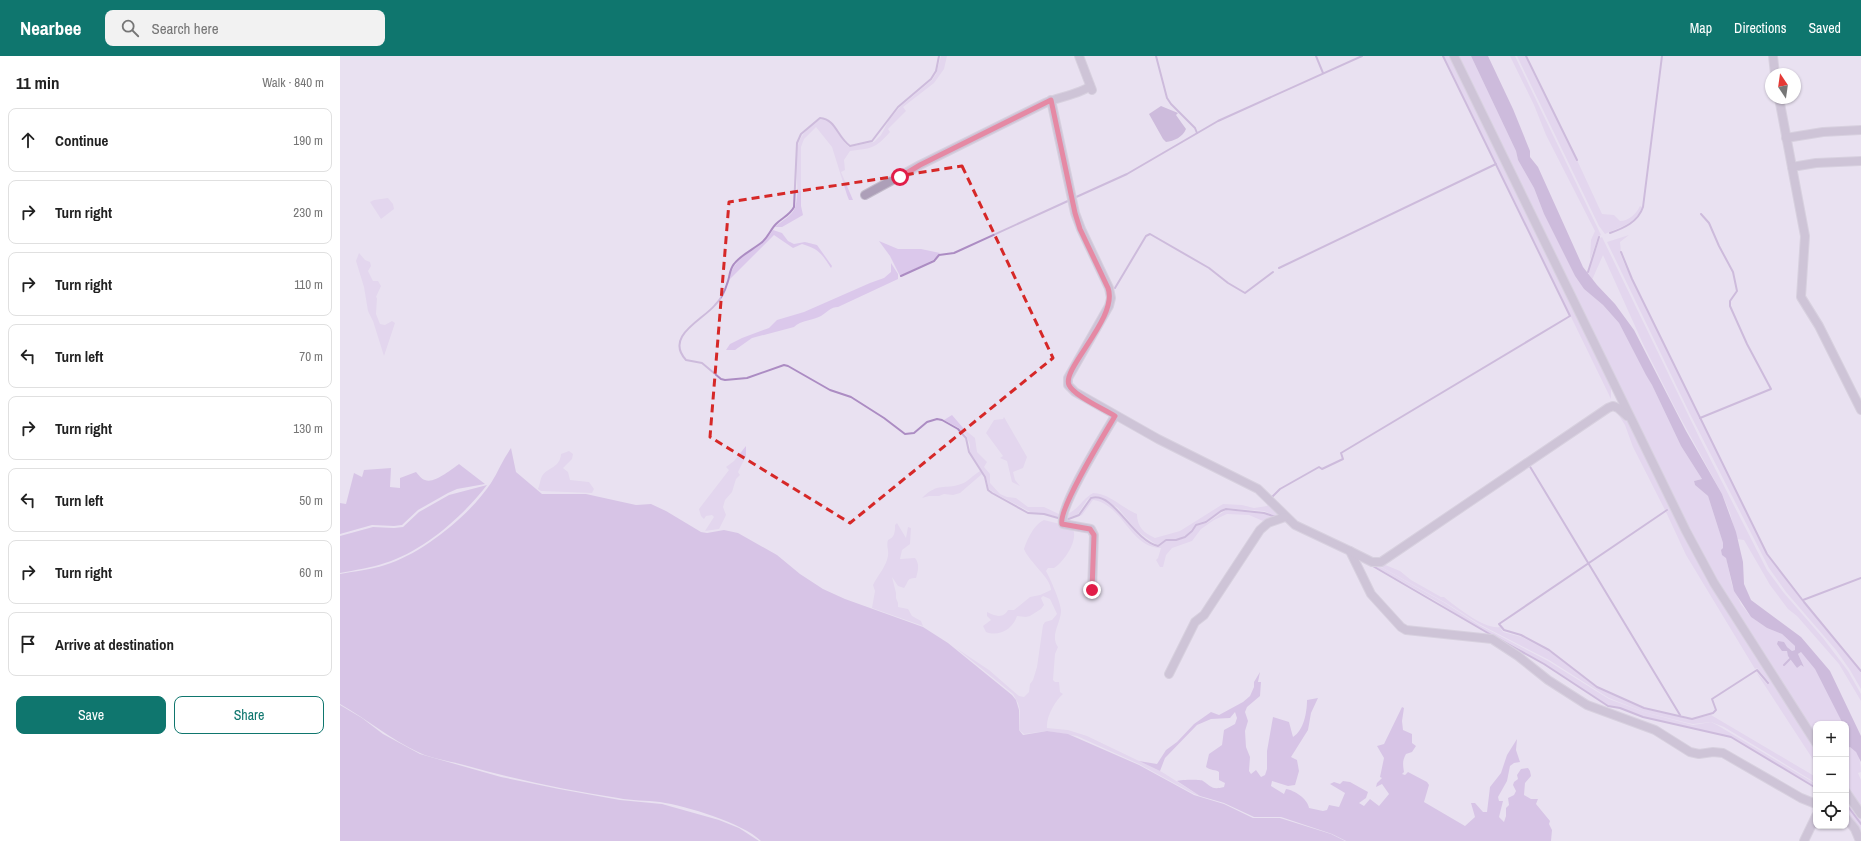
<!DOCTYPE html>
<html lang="en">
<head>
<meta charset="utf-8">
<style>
	body { margin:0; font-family:"Archivo Narrow",sans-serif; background:#f2f2f2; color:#222 }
	.controls { position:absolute; right:12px; bottom:12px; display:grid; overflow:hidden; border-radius:8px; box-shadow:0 1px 3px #0004 }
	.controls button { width:36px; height:36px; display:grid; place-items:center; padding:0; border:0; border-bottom:1px solid #e0e0e0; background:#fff; color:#222; font:20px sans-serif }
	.compass { position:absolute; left:1425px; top:12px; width:36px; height:36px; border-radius:50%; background:#fff; box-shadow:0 1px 3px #0004; rotate:347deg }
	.stop { position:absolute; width:12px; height:12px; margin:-9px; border:3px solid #e11d48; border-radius:50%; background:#fff }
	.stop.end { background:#e11d48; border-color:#fff; box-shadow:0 1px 4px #0008 }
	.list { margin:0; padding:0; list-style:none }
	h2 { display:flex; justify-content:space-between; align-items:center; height:52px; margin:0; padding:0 16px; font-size:17px }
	h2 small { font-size:13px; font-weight:400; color:#767676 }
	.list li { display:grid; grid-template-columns:26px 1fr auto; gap:12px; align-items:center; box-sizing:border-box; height:64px; margin:0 8px 8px; padding:0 8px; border:1px solid #e0e0e0; border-radius:8px }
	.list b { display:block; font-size:15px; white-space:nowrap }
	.list em { font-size:13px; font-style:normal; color:#767676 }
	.actions { display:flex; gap:8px; padding:12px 16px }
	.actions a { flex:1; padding:9px 0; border:1px solid #0f766e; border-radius:8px; text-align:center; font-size:14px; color:#0f766e }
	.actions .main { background:#0f766e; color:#fff }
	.icon { flex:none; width:22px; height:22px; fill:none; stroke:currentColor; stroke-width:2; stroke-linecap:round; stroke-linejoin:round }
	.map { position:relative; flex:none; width:1521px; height:785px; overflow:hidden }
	header { display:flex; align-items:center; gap:24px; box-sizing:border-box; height:56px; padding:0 20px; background:#0f766e; color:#fff }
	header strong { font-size:19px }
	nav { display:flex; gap:22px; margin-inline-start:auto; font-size:14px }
	.search { width:280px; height:36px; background:#f2f2f2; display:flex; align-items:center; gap:10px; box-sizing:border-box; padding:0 14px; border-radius:8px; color:#767676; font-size:15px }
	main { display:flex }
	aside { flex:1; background:#fff }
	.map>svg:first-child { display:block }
	.green { fill:#dbc8eb }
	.forest { fill:#c1a1d9 }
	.water { fill:#ac8cc3 }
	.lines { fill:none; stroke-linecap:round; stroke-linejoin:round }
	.stream { stroke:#ac8cc3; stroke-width:2 }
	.minor-casing { stroke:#c2bbca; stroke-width:10 }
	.minor { stroke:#ad9fb8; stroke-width:8 }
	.route { stroke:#e11d48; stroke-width:5 }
	.marked { fill:none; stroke:#d62828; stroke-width:3; stroke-dasharray:8 5; stroke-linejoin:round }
</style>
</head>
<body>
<header>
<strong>Nearbee</strong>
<div class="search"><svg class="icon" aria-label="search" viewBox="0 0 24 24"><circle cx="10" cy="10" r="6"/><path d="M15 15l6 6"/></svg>Search here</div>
<nav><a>Map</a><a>Directions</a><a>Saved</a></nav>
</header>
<main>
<aside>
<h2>11 min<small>Walk · 840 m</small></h2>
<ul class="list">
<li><svg class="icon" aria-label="ahead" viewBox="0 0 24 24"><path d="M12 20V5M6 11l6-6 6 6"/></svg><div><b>Continue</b></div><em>190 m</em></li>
<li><svg class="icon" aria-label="right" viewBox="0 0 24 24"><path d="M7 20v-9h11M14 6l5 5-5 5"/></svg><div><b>Turn right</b></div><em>230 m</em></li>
<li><svg class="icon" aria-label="right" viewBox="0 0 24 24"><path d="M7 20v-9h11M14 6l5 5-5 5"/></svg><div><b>Turn right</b></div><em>110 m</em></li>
<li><svg class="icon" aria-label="left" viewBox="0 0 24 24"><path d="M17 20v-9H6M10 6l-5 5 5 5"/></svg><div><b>Turn left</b></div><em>70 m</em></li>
<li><svg class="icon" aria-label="right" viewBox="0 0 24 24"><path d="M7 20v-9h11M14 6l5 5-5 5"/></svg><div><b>Turn right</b></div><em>130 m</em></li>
<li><svg class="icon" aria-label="left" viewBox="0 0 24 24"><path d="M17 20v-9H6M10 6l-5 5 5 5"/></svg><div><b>Turn left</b></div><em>50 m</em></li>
<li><svg class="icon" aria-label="right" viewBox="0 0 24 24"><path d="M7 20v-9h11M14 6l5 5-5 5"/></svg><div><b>Turn right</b></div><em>60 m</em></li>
<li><svg class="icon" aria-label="arrive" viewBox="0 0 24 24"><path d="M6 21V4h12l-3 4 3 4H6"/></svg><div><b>Arrive at destination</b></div></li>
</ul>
<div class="actions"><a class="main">Save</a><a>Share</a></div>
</aside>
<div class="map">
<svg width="1521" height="785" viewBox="0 0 1521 785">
	<rect width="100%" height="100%" fill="#e9e1f1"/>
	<!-- green -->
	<g class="green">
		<path d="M601 0H607L604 13 594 27 563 51 566 55 548 73 550 76C535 93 532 92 510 95L504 104 505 114 501 116 513 144H509L507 139 492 91 476 71 464 83 461 91V150L463 159 442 171H435C441 165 452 160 455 152 464 123 443 92 472 69 477 65 482 61 489 65 499 70 499 84 509 91L534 86 541 79 549 64 560 51 592 24 596 18Z"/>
		<path d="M1104 0H1112L1271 329V343Z"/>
		<path d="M1116 0H1131L1176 95 1178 104 1194 132 1204 158 1235 220 1244 233 1263 249 1279 267 1312 329 1341 390 1362 423 1354 425 1355 429 1368 440 1383 487 1392 529 1401 548 1411 561 1427 572 1442 578 1455 590V594L1452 595 1447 591V595L1457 612 1461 609 1464 611 1458 598 1461 596C1478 609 1494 648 1503 668H1476V684L1375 526Z"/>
		<path d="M1170 0H1175L1261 179 1258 181 1250 204 1251 184 1255 175 1206 79 1194 49Z"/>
		<path d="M1177 0H1185L1237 104 1262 158 1274 159 1280 165C1289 165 1296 158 1300 150L1302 151C1296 168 1280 171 1265 178L1259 170Z"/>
		<path d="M48 142 53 148 54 153 41 163 30 146 34 144Z"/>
		<path d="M433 174 442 177 448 185 454 188 465 186 477 189 492 210 491 212C482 198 479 193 462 188L453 192 434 179 389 224C393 198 421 194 433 174Z"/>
		<path d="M1289 179 1280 186 1281 196 1280 197 1284 207 1427 498 1463 546 1519 613 1521 617V633L1510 614 1496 594 1446 536 1429 512 1350 358 1267 186Z"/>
		<path d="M1262 181 1360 383 1427 514 1444 537 1483 582 1508 615 1521 638V645L1499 608 1457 560 1448 553 1430 529 1404 484 1397 483 1390 457 1382 438 1335 352 1304 290 1263 199 1252 224 1248 216 1260 182Z"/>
		<path d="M539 185 558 193H581L600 197 593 204 560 220 550 200Z"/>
		<path d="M19 197 25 204 30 206 31 210 28 215 33 225H38L41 230 36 241 37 242 36 258 40 268 45 269 52 265 55 267 44 300 33 265 28 255 24 231 16 205Z"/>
		<path d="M551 207 558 218V223L498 251C491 251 487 256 481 260 472 265 461 264 454 271L412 282 395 294H386L390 288 402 282 429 272 437 264 464 256 530 227 544 222 551 216Z"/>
		<path d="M1276 355 1283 359 1292 368 1334 455 1476 690V708L1416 616 1427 628 1429 626 1417 612 1415 613 1346 499 1326 456 1328 455 1327 453 1325 454 1293 391 1285 369Z"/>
		<path d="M612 359 624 373 635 382 637 396 647 406 644 411 650 418V427L660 438 667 441 676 442 688 451H704L721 459 720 462 707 458 692 457 656 438 649 433 646 421 630 397V389L626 379 619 372 604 364Z"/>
		<path d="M664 361 687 401 683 412 673 416 675 424 680 430 672 426 667 405 660 402 663 400 646 377 654 364 663 363Z"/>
		<path d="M406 390V400L398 416 400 419 396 423 392 436 385 444 383 451 386 459 379 473 365 475 374 461 372 459 366 460 364 463 361 460 359 453 389 414 386 411 394 405Z"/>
		<path d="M229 395 233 398 232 403 223 412 228 416 230 424 249 426 254 433 252 437 201 435 198 433C200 428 200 424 202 420 208 411 220 412 221 398Z"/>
		<path d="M640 415 642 418 620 437 613 439 604 438 599 440H589L582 442C598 426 604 434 621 428 628 426 633 419 640 415Z"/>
		<path d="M753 437C769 437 782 452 797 458 797 471 804 477 815 482L840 475 883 448 902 449 914 452 927 450 930 445 941 459 938 461 924 455 885 452 866 465 858 467 846 479 838 483H826L817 489 797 475 778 452 758 440H752L747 444 738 458 726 463 724 459C737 456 742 443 753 437Z"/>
		<path d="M755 441C780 444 790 483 817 491L826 485H835L844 482 851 477 856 470 867 467 886 454 924 458 936 462 923 465 909 459 887 458 874 464 861 473 852 485 832 492 826 499 823 511H820L816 504 818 502 821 492C790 492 783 448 753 444L742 459 735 462C745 457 745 445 755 441Z"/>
		<path d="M704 464 732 471C740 483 724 506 714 512H708L706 515C710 522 722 549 721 556 720 568 710 580 718 591L715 598 713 624 715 626H719L720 636 723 638C715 645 706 661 707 672L728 674 747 680 822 716 860 740 854 738 799 708 737 680 707 675 684 678 679 674 680 654 678 647 673 638 616 592 649 614 679 640 684 641 689 636 690 628 693 624 697 611 703 569 705 566 712 564 717 558 710 543 703 540 701 542 704 549 701 553 690 560 686 561 677 560C673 573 659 581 646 576L643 570 651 564 647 560V556C655 560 663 563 668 554H674L690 541 700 539 711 534C711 522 689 506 684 493 687 484 694 468 704 464Z"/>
		<path d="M557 467 566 482 568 471 571 472 570 488 562 494 560 503 575 502C580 508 578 515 576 522 566 522 569 526 564 532L558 530 552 521 556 537V542L558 547V551L568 553 572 560 581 565 583 570 532 552 535 535 533 529C538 519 546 511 548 500 549 494 546 489 548 484 555 481 555 476 555 469Z"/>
		<path d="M1018 501 1032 506 1105 547 1139 569 1208 605 1269 643 1304 656 1353 669 1371 666 1377 669 1476 728V731L1391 681 1303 661 1280 652 1268 650 1178 592 1137 571 1096 545Z"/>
		<path d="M1043 508 1060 515 1071 524 1101 541H1104C1115 550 1145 574 1160 571L1163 576 1182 581 1212 597 1257 632 1304 653 1339 660 1347 663H1354L1371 659 1476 721V727L1384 671 1371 666 1353 668 1348 667 1304 656 1269 642 1209 604 1139 568 1106 547 1043 512 1041 510Z"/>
		<path d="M1506 691 1507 693 1511 691C1519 697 1521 706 1521 716L1518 717 1521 724V755L1506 732Z"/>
		<path d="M1510 743 1521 761V783L1506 759V748Z"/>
	</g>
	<!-- forest -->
	<g class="forest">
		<path d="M171 392 176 416 202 438H246L296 449 311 448 326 455 361 476 367 477 384 474 398 477 437 499 460 518 483 533 505 543 583 571 608 587 672 639 676 644 679 654V674L683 679 707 675 728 678 799 709 854 739 884 748 913 762H940L991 778 1005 785H421C403 767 346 750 320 746 306 744 292 745 278 742 226 734 174 723 124 709 110 705 93 703 80 697 51 684 27 663 0 648V518C15 515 30 514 45 509 82 498 130 459 151 427 158 416 163 403 171 392Z"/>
		<path d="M119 408 145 428 117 433 108 437 78 454 62 469 54 470 32 469 0 478V447L6 448 14 417 22 421 24 414 51 412 50 431 60 432V422L76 416C79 419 81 423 85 424 94 428 112 413 119 408Z"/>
		<path d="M147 429C123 460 84 495 45 507 31 512 15 514 0 517V480L33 471 54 472 63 471 79 456 109 439Z"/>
		<path d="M920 616 918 626H921L920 640 907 651 905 656 908 665 905 675 906 691 910 701 909 715 911 718 916 714 921 721 925 719 927 713V695L933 661 949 666 953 681C964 674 967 656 967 644L978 642 971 657 968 674 951 701 957 704 959 715 955 729 948 730 932 725 931 730 944 738 946 733C954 734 968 743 969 752L983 755 987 754 989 749 999 751 1005 737 990 728 994 726 1000 728 1003 725 1010 726 1028 736 1026 742 1019 747 1024 750 1030 743 1039 750 1049 738 1042 728 1036 731 1037 727 1042 722 1040 721 1044 702 1037 690 1044 688 1062 651 1064 652 1062 665 1063 674 1072 678V687L1076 690 1072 696 1066 698C1062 705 1063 709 1064 716L1062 718 1065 719 1068 716 1087 726 1089 729 1084 746 1125 770 1135 761 1131 747H1135L1143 756H1147L1150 731 1161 717 1167 699 1177 683 1176 694 1180 706 1174 707 1170 710 1167 725 1158 741 1159 745H1163L1159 761 1164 766 1166 760V752L1169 749 1168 742 1174 739 1176 735 1173 729 1174 726 1178 723 1177 719 1181 713 1188 712 1190 715 1191 720 1185 727 1184 739 1191 743H1198L1196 748 1210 765 1209 768 1212 774 1211 785H1006L992 778 941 761H914L884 747 860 740 837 725C840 724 860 723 863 725 872 731 872 734 884 731L885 727 879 724V716C875 713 871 715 866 711L869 698 882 689 884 674 895 668 897 662 895 656 890 662 871 663 857 669 825 702 820 715 799 705 817 708 826 694 837 686 854 668 871 656 879 659 903 646 910 640 914 631V626Z"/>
		<path d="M0 649 22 662 43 678 80 698 161 721 219 733 280 744 322 748 379 764 399 772 419 785H0Z"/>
	</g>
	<!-- water -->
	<g class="water">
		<path d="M1131 0H1148L1173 53 1190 95V101L1198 111 1243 211 1257 229 1275 248 1294 274 1346 375 1382 438 1396 476 1403 506 1404 528 1411 544 1461 581 1490 615 1521 680V706L1516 696 1510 691 1507 693 1506 691 1508 683 1506 668H1503L1475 613 1461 596 1458 598 1464 611 1461 609 1457 612 1448 600 1447 595H1442L1437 588 1438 585 1444 586 1447 591 1452 595 1455 594V590L1442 578 1427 572 1411 561 1394 535 1386 502 1382 499 1381 494 1383 492V487L1368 440 1355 429 1354 425 1362 423 1341 390 1312 329 1306 319 1279 267 1263 249 1244 233 1235 220 1204 158 1194 132 1178 104 1176 95Z"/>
		<path d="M821 50 838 57 836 59 846 73C843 81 834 85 826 86L823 83 809 58Z"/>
	</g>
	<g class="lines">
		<!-- stream -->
		<g class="stream">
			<path d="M599 0 596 15 591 23 558 51 532 85 510 90C497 81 496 63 480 62L461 78 457 87 454 151C450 159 442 162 436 168 430 174 428 182 421 187 412 194 401 199 394 208 389 214 390 221 387 228 385 235 380 244 375 249 363 264 324 280 346 304L362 307 381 323 385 324 407 322 444 309 448 310 490 334 511 341 544 362 565 378 574 377 587 366 597 363 602 364 618 373 626 382 629 396 645 421 648 434 652 437 688 457 704 458 718 462"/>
			<path d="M816 0 827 42 831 48 855 72 857 77"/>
			<path d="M976 0 983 17"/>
			<path d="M1186 0 1237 104"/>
			<path d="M734 142 787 118 878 65 1022 0"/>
			<path d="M1270 177C1284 172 1298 166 1303 151L1322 0"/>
			<path d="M1281 196 1292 223 1427 498 1464 546 1521 615"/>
			<path d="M939 212 1156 108"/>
			<path d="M1248 216 1259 181"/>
			<path d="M561 220 594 205 599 199 614 197 730 144"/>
			<path d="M775 232 806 180 810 178 869 212 888 227 905 237 933 216"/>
			<path d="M1360 362 1431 333 1407 288 1390 250V245L1397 235 1393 216 1379 190 1369 167 1361 158"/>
			<path d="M1189 409 1340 659"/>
			<path d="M931 442 940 433 979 411 982 413 1003 403 1001 397 1230 260 1103 0"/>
			<path d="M1327 454 1159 568 1164 574 1181 579 1209 594 1257 631 1304 652 1352 663 1373 657 1376 654 1372 643 1417 614 1428 627"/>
			<path d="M726 464 739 459 751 442C774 435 792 484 818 490L826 484H836L845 481 852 475 856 469 866 466 881 455 886 453 924 457 936 461"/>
			<path d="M1031 509 1153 580"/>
			<path d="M1463 544 1521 522"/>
			<path d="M1159 583 1204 608 1268 650 1280 652 1303 661 1391 681 1476 732"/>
			<path d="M1444 609 1450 603"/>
			<path d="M1506 748 1521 768"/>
		</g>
		<!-- minor casing -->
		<g class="minor-casing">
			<g id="minor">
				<path d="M739 0 752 34"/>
				<path d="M1114 0 1346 475 1374 527 1476 687"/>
				<path d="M1433 0 1435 18"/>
				<path d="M1439 42 1465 180 1461 241 1479 270 1521 354"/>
				<path d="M711 44 735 157 741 173 769 232 771 242 769 250 728 322V329L735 336 818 383 918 433 955 469 1010 495 1031 538 1061 571 1066 574 1152 583 1178 600 1208 624 1247 649 1315 674 1350 696 1359 698 1373 696 1383 697 1461 742 1476 748"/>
				<path d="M1446 82 1483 76 1521 74"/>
				<path d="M1452 111 1476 107 1521 105"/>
				<path d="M525 139 580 109 705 47C716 42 743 37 750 30"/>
				<path d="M1010 495 1032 506H1041L1268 352 1273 350 1278 352 1287 360"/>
				<path d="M752 534 754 479 751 473 723 468C718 452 765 377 775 360"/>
				<path d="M829 618 855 566 864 559 920 474 928 467 945 461"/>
				<path d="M1506 736 1521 758"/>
				<path d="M1506 762 1515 773 1520 785"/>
				<path d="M1464 785 1476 760"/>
			</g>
		</g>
		<!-- minor -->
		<use href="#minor" class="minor"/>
	</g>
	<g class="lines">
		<!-- route -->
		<path class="route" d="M560 121 580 109 711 44 735 157 740 173 768 232C779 261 721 313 729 329 734 340 764 353 775 360 765 377 718 453 722 468L750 473 754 479 752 534"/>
	</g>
	<!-- marked area -->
	<path d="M0 0H1521V785H0ZM622 110 713 302 510 467 370 381 389 146Z" fill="#e9e1f1" fill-opacity=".55" fill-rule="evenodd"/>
	<path class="marked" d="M622 110 713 302 510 467 370 381 389 146Z"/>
</svg>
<div class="controls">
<button>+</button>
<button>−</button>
<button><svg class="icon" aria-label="locate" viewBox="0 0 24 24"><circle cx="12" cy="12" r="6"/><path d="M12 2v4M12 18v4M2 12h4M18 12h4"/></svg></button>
</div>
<svg class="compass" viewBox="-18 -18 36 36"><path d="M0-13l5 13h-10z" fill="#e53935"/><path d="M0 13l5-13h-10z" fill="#767676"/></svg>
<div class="stop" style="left:560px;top:121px"></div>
<div class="stop end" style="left:752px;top:534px"></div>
</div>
</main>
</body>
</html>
